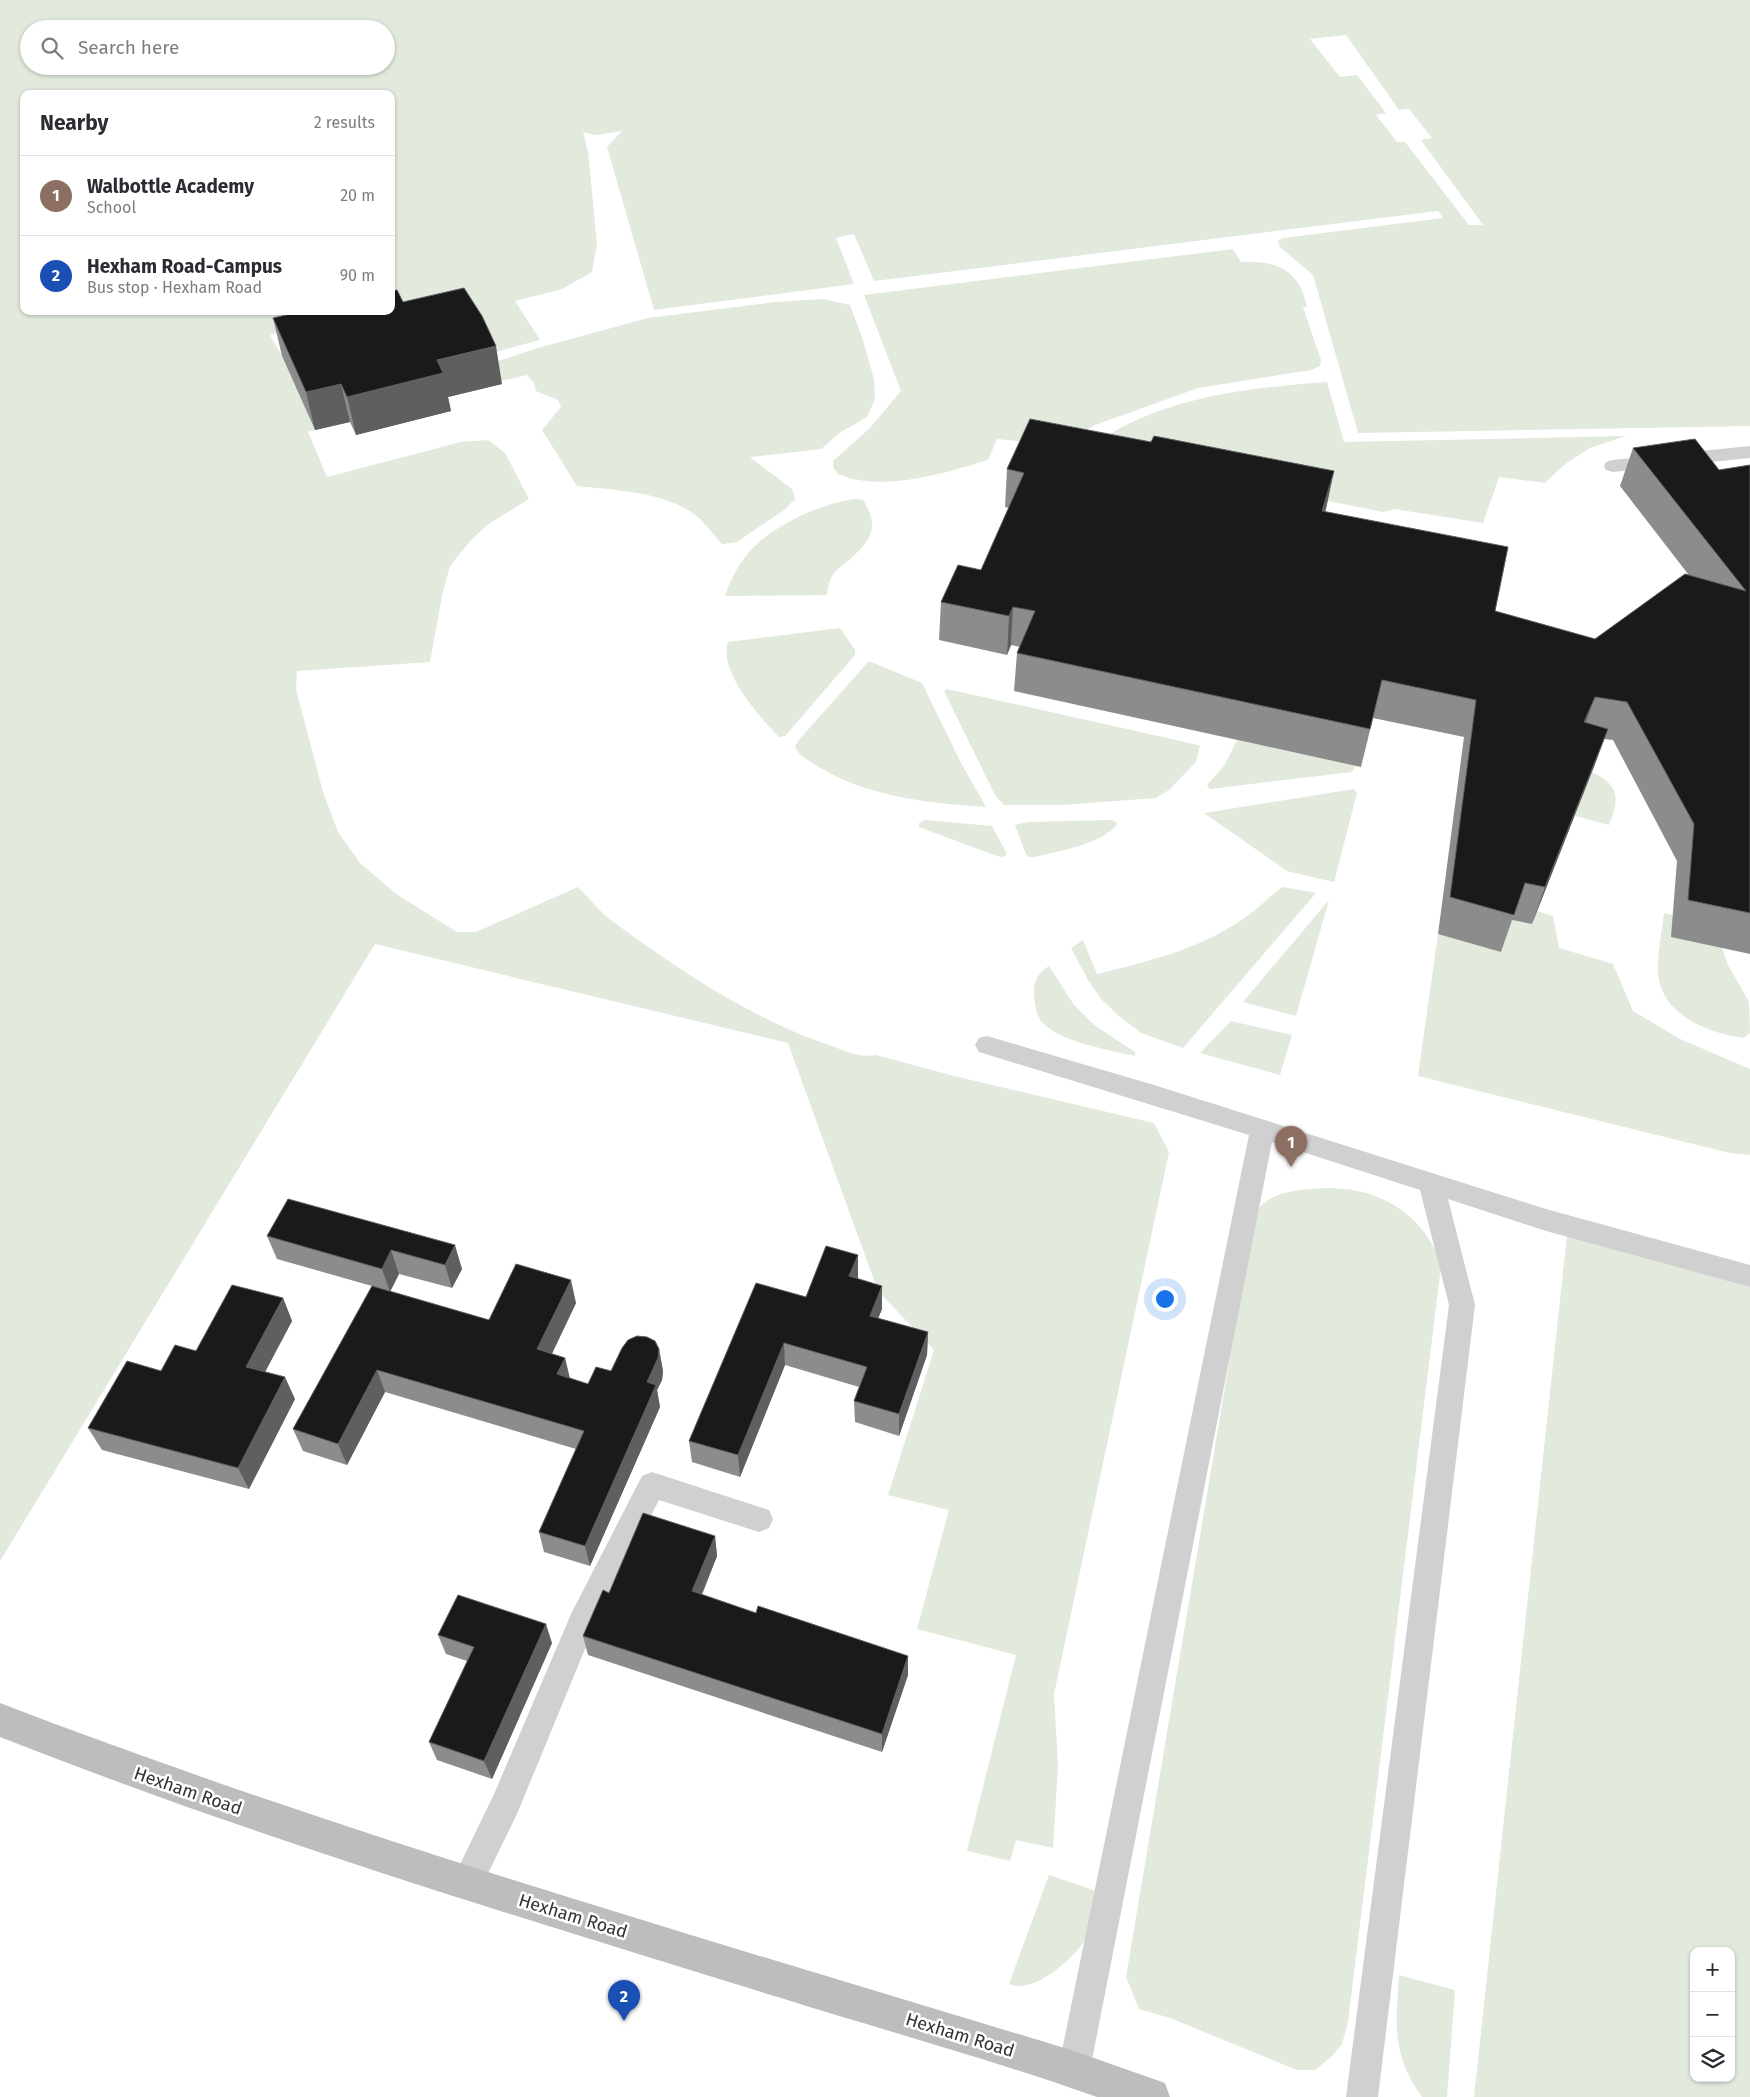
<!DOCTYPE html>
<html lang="en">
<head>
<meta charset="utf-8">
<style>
	body { margin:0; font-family:"Fira Sans",sans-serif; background:#f2f2f3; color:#2b2b33 }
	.controls { position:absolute; right:15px; bottom:15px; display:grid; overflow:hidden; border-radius:10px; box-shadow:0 1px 4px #0004 }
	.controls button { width:45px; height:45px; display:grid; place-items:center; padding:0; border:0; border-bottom:1px solid #e1e1e2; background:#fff; color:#2b2b33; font:25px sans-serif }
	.you { position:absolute; left:1164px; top:1298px; width:18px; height:18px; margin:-12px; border:4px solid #fff; border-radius:50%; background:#1a73e8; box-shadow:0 0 0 8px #1a73e833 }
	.badge { display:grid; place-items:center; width:32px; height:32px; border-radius:50%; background:#111827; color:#fff; font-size:16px; font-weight:700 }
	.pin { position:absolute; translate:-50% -41px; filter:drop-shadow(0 1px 2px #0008) }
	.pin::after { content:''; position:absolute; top:26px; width:18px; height:15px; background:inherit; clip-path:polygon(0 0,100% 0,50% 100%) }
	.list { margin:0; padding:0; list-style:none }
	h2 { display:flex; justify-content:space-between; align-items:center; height:65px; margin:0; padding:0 20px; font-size:21px }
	h2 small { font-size:16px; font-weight:400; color:#7c7c81 }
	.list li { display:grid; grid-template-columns:32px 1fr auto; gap:15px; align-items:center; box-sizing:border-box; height:80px; padding:0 20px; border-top:1px solid #e1e1e2 }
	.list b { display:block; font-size:19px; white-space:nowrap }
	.list p { margin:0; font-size:16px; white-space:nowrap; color:#7c7c81 }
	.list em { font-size:16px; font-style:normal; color:#7c7c81 }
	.icon { flex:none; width:28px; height:28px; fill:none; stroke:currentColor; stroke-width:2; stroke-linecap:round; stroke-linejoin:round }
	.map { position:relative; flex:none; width:1750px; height:2097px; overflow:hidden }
	.search { position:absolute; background:#fff; box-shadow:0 1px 4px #0004; left:20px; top:20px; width:375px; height:55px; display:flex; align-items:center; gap:12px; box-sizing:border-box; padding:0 18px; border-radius:28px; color:#7c7c81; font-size:19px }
	.panel { position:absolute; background:#fff; box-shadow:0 1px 4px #0004; left:20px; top:90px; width:375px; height:225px; border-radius:10px }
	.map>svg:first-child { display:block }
	.green { fill:#e2e9dd; fill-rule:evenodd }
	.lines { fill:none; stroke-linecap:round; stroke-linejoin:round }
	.service { fill:#d0d0d0; fill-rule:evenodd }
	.secondary { fill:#bdbdbd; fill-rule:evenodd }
	.wall { fill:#8c8c8c }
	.shaded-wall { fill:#5f5f5f }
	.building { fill:#1a1a1a; stroke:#5f5f5f }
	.labels { text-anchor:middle; stroke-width:5; stroke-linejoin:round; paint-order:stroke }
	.near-street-label { font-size:18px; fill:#333; stroke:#fff }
</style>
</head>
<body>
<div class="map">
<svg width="1750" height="2097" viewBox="0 0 1750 2097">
	<rect width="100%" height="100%" fill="#fff"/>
	<!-- green -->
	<g class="green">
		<path d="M0 0H1750V426L1358 433 1313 275 1280 247 1278 241 1283 238 1443 218 1438 211 874 281 854 234 836 238 854 284 654 310 607 147 622 131 595 135 583 132 588 152 597 244 592 272 562 289 515 301 540 340 488 354 334 320 270 335 282 356 315 430 308 432 327 477 461 442 488 440 505 453 529 499 487 525 471 540 450 566 442 596 430 662 297 671 296 689 323 792 338 832 360 863 396 894 457 932H476L578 887C589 898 599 911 611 920 675 968 755 1021 832 1046 847 1052 860 1058 876 1055L954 1076 1154 1123 1169 1152 1054 1694 1058 1766 1053 1848 1016 1840 1010 1861 967 1851 1016 1655 917 1629 949 1510 888 1495 934 1350 878 1291 788 1043 375 944 0 1561ZM29 29H386V66H29ZM1346 35 1399 110 1409 109 1432 138 1421 140 1483 225H1469L1405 142H1397L1376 115 1386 113 1357 75 1340 77 1310 39ZM24 94H391V311H24Z"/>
		<path d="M1233 249 1241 262C1276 260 1300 270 1307 307H1303L1321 360 1320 366 1311 370 1198 388 1095 425 1060 445 997 439 988 460C945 473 882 493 838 474L833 467V461L870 428 901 391 864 295Z"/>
		<path d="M823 299 850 305 862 337 874 379 875 399 867 417 841 432 821 449 750 457 792 489 795 499 784 510 737 542 722 544C715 537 709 528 702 521 674 492 614 490 577 486L542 430 561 407 558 400 536 391 534 383 527 375 501 381 492 363 538 348 648 318 775 302Z"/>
		<path d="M1327 382 1344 442 1626 436 1590 448 1565 464 1545 483 1499 477 1483 523 1394 509 1383 512 1152 465 1099 441C1166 396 1249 388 1327 382Z"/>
		<path d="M856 499 863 500C881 527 870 542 849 560 844 564 838 568 834 573 829 580 828 586 827 595L725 596C730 580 739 564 750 551 772 526 823 502 856 499Z"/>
		<path d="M840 628 855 650V655L785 736 779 737C760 717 718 672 728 642Z"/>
		<path d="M869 661 922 683 961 763 986 807C929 803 867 797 817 766 809 761 798 755 795 746L798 741Z"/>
		<path d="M947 689 1194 744 1200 746 1196 762 1169 790 1156 798 1061 805H1004L995 795 944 691Z"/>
		<path d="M1237 740 1356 765 1352 772 1210 789 1207 785 1224 766Z"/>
		<path d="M1592 772C1619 785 1620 798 1609 825L1575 816Z"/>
		<path d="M1354 789 1357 793 1334 882 1287 871 1204 813Z"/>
		<path d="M925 820 992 826 1007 854 1003 857 997 856 919 827V823Z"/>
		<path d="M1112 820 1116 822 1117 825C1097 846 1061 850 1035 857H1029L1026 854 1015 825 1028 822Z"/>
		<path d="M1282 887 1316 893 1183 1048 1141 1033 1119 1016 1101 999 1088 980 1071 948 1083 940 1097 974C1146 962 1197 950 1240 921 1255 912 1268 898 1282 887Z"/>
		<path d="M1329 900 1296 1016 1243 1002Z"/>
		<path d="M1537 911 1553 916 1559 948 1613 964 1633 1011 1680 1039 1750 1069V1155L1730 1153 1418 1076 1438 934 1512 920 1532 924Z"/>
		<path d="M1664 913 1673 915 1722 948 1728 965 1749 1002 1750 1033 1743 1038C1708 1033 1662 1015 1658 974 1657 956 1662 931 1664 913Z"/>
		<path d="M1049 966 1074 1005 1094 1025 1135 1052V1056C1110 1050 1058 1042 1041 1021 1036 1014 1035 1004 1034 995 1033 982 1038 973 1049 966Z"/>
		<path d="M1231 1021 1292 1035 1280 1075 1200 1053Z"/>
		<path d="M1330 1188C1339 1189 1349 1189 1358 1191 1397 1199 1431 1228 1441 1266L1348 2022 1342 2044 1331 2057 1315 2070H1297L1170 2018 1139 2009 1126 1977 1253 1220C1256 1216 1258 1210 1261 1206 1277 1189 1309 1189 1330 1188Z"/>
		<path d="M1568 1226 1750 1278V2097H1474ZM1694 1951H1731V2078H1694Z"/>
		<path d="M1049 1875 1096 1891C1093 1903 1091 1929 1085 1940 1073 1959 1033 1995 1009 1984Z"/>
		<path d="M1399 1975 1455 1990 1447 2097H1422C1391 2052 1396 2026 1399 1975Z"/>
	</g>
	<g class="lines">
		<!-- service -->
		<g class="service">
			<path d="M1750 446V458L1613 472 1606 470 1604 466 1606 462 1613 460Z"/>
			<path d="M987 1036 1154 1085 1546 1209 1750 1265V1287L1546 1231 1448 1199 1475 1305 1378 2097H1346L1449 1305 1420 1190 1272 1142 1090 2070 1086 2082 1074 2086 1062 2082 1058 2070 1249 1135 979 1052 975 1045 979 1038Z"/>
			<path d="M652 1472 769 1510 773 1519 769 1528 759 1532 659 1500 592 1632 517 1814 478 1894 467 1899 456 1894 451 1883 495 1792 571 1614 642 1476Z"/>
		</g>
		<!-- secondary -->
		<path class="secondary" d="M0 1703C351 1838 714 1941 1074 2051L1165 2083 1170 2097H1097C993 2060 886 2031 781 1998 519 1917 256 1838 0 1737Z"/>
	</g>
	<!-- wall -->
	<g class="wall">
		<path d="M273 318 502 384 448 397 451 411 356 435 350 422 315 430 282 356Z"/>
		<path d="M1151 442 1334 471 1325 512 1495 611 1595 639 1688 574 1620 486 1633 448 1719 470 1750 465V954L1671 937 1677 861 1613 740 1604 739 1532 924 1512 920 1501 952 1438 934 1464 737 1373 718 1361 767 1014 691 1017 653 1020 647 1011 645 1007 655 939 640 941 602 981 570 1009 508 1005 507 1007 469Z"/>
		<path d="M288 1199 462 1269 452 1288 399 1274 390 1291 489 1320 576 1303 552 1354 565 1358 570 1378 588 1384 611 1371 659 1349 663 1371 662 1380 657 1390 660 1407 590 1566 544 1552 539 1532 576 1449 385 1392 347 1465 303 1451 293 1429 372 1286 277 1259 267 1236Z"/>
		<path d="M858 1278V1279L882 1309 878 1318 928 1332 927 1355 899 1436 855 1422 854 1401 859 1387 785 1365 740 1477 692 1462 689 1441 806 1297Z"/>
		<path d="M283 1298 292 1321 265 1372 295 1399 249 1489 102 1450 88 1428 161 1371 196 1351Z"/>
		<path d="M715 1536 717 1556 702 1595 908 1675 882 1752 588 1655 583 1636 609 1593Z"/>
		<path d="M438 1635 552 1643 492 1779 437 1760 429 1742 467 1661 446 1654Z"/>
	</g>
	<!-- shaded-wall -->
	<g class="shaded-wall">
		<path d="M496 346 502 384 448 397 451 411 356 435 347 397 437 360Z"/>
		<path d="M341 384 350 422 315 430 306 392Z"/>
		<path d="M1334 471 1326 509 1314 550 1322 511Z"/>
		<path d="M1013 607 1011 645 1007 655 1009 616Z"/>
		<path d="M1595 697 1581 735 1584 722Z"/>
		<path d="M1608 729 1594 767 1532 924 1545 887Z"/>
		<path d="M455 1245 462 1269 452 1288 445 1265Z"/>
		<path d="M391 1250 399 1274 390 1292 382 1269Z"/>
		<path d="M858 1255V1278L849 1299V1276Z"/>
		<path d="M571 1280 576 1303 543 1372 537 1349Z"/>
		<path d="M882 1286V1309L870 1339V1316Z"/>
		<path d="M283 1298 292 1321 256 1389 246 1367Z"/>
		<path d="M928 1332 927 1355 899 1436V1414Z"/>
		<path d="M784 1343 785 1365 740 1477 738 1455Z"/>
		<path d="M659 1349 663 1371 662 1380 657 1390 660 1407 590 1566 585 1546Z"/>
		<path d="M565 1358 570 1380 557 1374Z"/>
		<path d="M377 1370 385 1392 347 1465 338 1444Z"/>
		<path d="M285 1377 295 1399 249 1489 238 1468Z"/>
		<path d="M715 1536 717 1556 695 1611 692 1591Z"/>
		<path d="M546 1624 552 1643 492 1779 484 1761Z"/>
		<path d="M908 1656V1675L882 1752V1734Z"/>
	</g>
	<!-- building -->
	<g class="building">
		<path d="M464 288 482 316 496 346 437 360 443 373 347 397 341 384 306 392 273 318 304 311H391V291L397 290 403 302Z"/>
		<path d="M1030 419 1151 442 1154 436 1334 471 1322 511 1508 547 1495 611 1595 639 1685 574 1746 591 1633 448 1695 439 1719 470 1750 465V913L1688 900 1694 824 1627 702 1595 697 1584 722 1608 729 1545 887 1525 883 1514 915 1450 897 1476 700 1382 680 1370 729 1017 653 1035 611 1013 607 1009 616 941 602 958 565 981 570 1024 473 1007 469Z"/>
		<path d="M288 1199 455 1245 445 1265 391 1250 382 1269 267 1236Z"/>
		<path d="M826 1246 858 1255 849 1276 882 1286 870 1316 928 1332 899 1414 854 1401 867 1367 784 1343 738 1455 689 1441 756 1283 806 1297Z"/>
		<path d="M516 1264 571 1280 537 1349 565 1358 557 1374 588 1384 596 1367 611 1371 622 1348 628 1340 637 1336 647 1337 655 1341 659 1349 658 1358 647 1382 656 1385 585 1546 539 1532 584 1431 377 1370 338 1444 293 1429 372 1286 489 1320Z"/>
		<path d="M232 1285 283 1298 246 1367 285 1377 238 1468 88 1428 127 1361 161 1371 175 1345 196 1351Z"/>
		<path d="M643 1513 715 1536 692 1591 756 1613 758 1606 908 1656 882 1734 583 1636 603 1590 609 1593Z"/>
		<path d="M458 1595 546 1624 484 1761 429 1742 474 1647 438 1635Z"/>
	</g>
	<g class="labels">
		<!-- near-street labels -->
		<g class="near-street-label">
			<text transform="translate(188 1791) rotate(19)" y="6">Hexham Road</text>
			<text transform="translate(573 1916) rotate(17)" y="6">Hexham Road</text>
			<text transform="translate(960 2035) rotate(17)" y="6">Hexham Road</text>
		</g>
	</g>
</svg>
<div class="controls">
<button>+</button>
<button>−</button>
<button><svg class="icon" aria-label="layers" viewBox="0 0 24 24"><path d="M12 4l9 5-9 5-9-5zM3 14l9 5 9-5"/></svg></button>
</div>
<div class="you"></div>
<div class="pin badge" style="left:1291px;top:1167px;background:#8d6e63">1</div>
<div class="pin badge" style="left:624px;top:2021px;background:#1a4fb4">2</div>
<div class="search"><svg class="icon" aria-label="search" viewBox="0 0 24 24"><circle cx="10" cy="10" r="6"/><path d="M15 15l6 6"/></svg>Search here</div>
<section class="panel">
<h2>Nearby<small>2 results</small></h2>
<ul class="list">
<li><span class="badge" style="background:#8d6e63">1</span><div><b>Walbottle Academy</b><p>School</p></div><em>20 m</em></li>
<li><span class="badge" style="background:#1a4fb4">2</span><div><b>Hexham Road-Campus</b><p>Bus stop · Hexham Road</p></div><em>90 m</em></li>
</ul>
</section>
</div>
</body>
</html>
